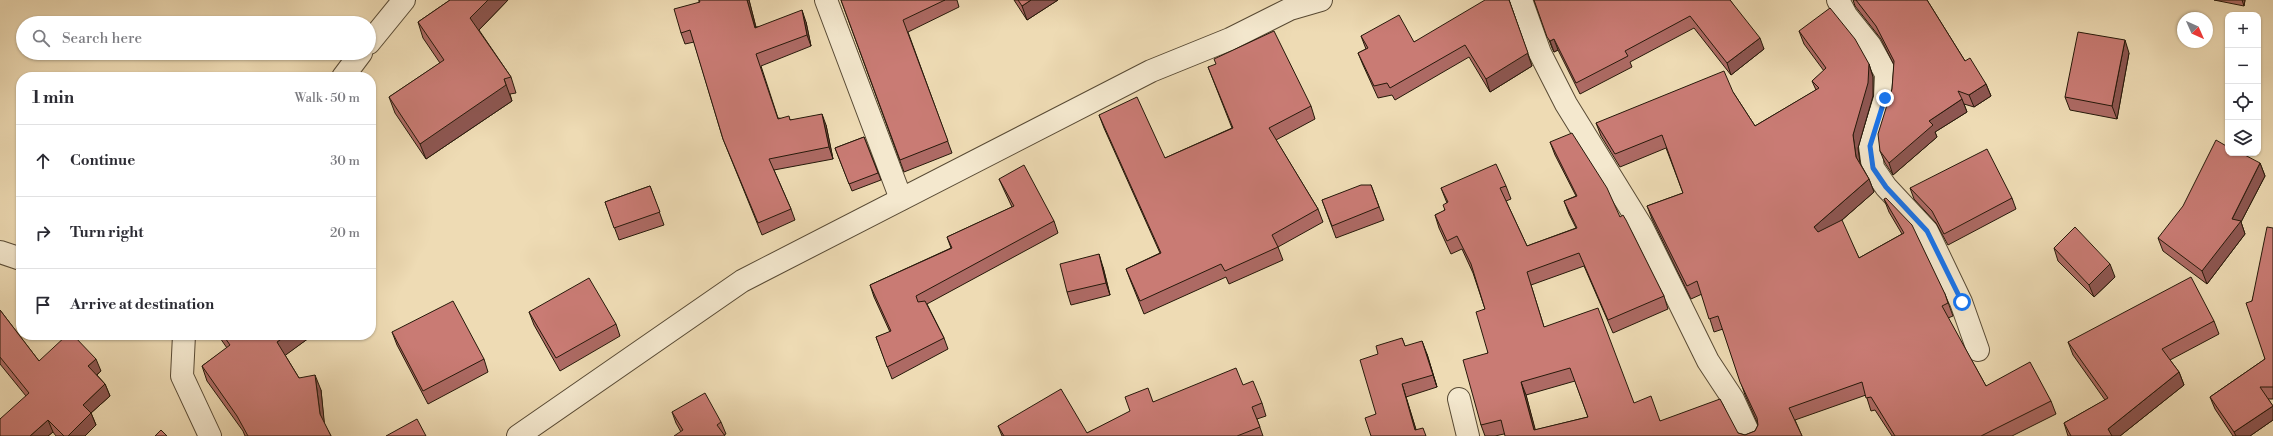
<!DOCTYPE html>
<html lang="en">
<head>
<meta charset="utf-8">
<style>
	body { margin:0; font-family:"Libre Bodoni",serif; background:#f7f7f7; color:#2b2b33 }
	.controls { position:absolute; right:12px; top:12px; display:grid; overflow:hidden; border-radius:8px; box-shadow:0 1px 3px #0004 }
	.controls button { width:36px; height:36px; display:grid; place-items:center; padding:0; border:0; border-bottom:1px solid #e1e1e2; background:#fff; color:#2b2b33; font:20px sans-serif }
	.compass { position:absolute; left:2177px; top:12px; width:36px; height:36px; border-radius:50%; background:#fff; box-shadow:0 1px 3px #0004; rotate:135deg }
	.stop { position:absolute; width:12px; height:12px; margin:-9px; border:3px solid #1a73e8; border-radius:50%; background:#fff }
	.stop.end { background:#1a73e8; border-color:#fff; box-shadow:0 1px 4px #0008 }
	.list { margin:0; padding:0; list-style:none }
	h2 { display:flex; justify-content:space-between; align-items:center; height:52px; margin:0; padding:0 16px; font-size:17px }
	h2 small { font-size:13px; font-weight:400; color:#7c7c81 }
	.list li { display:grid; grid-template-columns:26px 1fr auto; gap:12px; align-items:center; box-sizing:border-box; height:72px; padding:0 16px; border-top:1px solid #e1e1e2 }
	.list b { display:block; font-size:15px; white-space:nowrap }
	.list em { font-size:13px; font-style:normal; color:#7c7c81 }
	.icon { flex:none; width:22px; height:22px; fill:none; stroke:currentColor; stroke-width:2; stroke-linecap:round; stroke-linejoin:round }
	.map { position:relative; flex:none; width:2273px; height:436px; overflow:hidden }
	.search { position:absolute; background:#fff; box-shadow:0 1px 3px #0004; left:16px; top:16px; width:360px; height:44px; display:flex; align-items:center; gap:10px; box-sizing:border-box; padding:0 14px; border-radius:22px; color:#7c7c81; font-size:15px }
	.panel { position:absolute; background:#fff; box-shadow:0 1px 3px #0004; left:16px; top:72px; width:360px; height:268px; border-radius:16px }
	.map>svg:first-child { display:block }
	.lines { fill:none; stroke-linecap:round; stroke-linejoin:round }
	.minor-casing { stroke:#584a34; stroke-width:24 }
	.minor { stroke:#f4e8ce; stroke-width:22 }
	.wall { fill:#ad6a64; stroke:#26190a; fill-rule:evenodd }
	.shaded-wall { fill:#8d5651; stroke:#26190a }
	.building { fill:#c97b74; stroke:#26190a; fill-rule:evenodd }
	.route { stroke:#1a73e8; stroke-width:5 }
</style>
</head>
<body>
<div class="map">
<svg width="2273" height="436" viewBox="0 0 2273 436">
	<rect width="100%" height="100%" fill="#eedbb4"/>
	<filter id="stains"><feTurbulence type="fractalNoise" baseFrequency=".005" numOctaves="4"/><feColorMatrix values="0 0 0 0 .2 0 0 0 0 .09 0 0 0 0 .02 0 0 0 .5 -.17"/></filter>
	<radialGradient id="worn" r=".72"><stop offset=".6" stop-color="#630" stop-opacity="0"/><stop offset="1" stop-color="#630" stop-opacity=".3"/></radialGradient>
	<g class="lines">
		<!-- minor casing -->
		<g class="minor-casing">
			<g id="minor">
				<path d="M826 0 901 199"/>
				<path d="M1521 0 1540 53 1566 104 1642 227 1708 361 1733 399 1750 436"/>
				<path d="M1838 0 1846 15 1870 45 1886 74 1885 98 1870 146 1873 168 1886 187 1927 231 1961 302 1978 350"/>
				<path d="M369 43 404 0"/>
				<path d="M343 77 361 53"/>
				<path d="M0 252 21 259"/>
				<path d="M184 335 182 376 210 436"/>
				<path d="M1459 399 1468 436"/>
				<path d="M518 436 742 281 1151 71 1230 39 1290 9 1321 0"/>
			</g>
		</g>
		<!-- minor -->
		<use href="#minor" class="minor"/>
	</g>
	<!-- wall -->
	<g class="wall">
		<path d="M450 0H508L479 30 511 77 516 93 510 94 512 101 426 159 395 113 389 97 440 63 423 38 418 22Z"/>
		<path d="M699 0H749L756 27 806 22 811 46 761 66 778 118 826 125 833 159 774 170 791 209 795 220 762 235 723 139 694 42 685 44 681 33 699 2Z"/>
		<path d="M841 0H957L959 7 908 32 952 153 904 172Z"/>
		<path d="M1014 0H1058L1027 20Z"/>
		<path d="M1509 0 1532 66 1490 92 1469 57 1395 100 1392 95 1378 98 1363 65 1358 53 1366 49 1361 36 1414 42Z"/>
		<path d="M1534 0H1730L1764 49 1731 75 1694 28 1630 62 1632 67 1580 94 1558 50 1554 52 1552 48Z"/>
		<path d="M1853 0H1927L1965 61 1986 84 1991 96 1974 107 1964 104 1967 112 1935 132 1937 137 1893 175 1885 163 1880 151 1892 89 1894 65 1881 39 1855 6Z"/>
		<path d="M2214 0H2245L2244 6Z"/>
		<path d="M1799 31 1869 64 1873 77V96L1858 148 1860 163 1869 179 1874 192 1841 221 1859 258 1902 234 1889 212 1884 199 1945 294 1953 316 1948 318 1986 386 2051 401 2056 414 2012 436H1892L1875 410 1871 411 1866 395 1795 420 1802 436 1504 434 1495 436H1485L1481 425 1488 353 1485 309 1473 273 1462 249 1451 254 1439 228 1435 215 1444 211 1447 203 1441 188 1506 186 1511 199 1506 201 1527 246 1576 228 1569 214 1564 201 1576 196 1555 155 1550 142 1620 217 1664 296 1668 309 1613 333 1584 266 1531 285 1544 327 1634 403 1660 421 1738 433 1745 435 1755 431 1758 425 1757 422 1745 395 1723 329 1714 332 1702 294 1691 299 1652 219 1647 206 1683 193 1666 148 1620 167 1601 136 1596 123 1733 92 1755 126 1816 90 1812 81 1824 71 1804 44ZM1575 381 1588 417 1535 430 1526 395Z"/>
		<path d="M2129 53 2117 119 2070 110 2065 97Z"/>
		<path d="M1208 67 1311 106 1315 119 1276 140 1318 209 1323 222 1278 247 1283 260 1229 284 1226 277 1144 314 1131 282 1126 269 1160 253 1104 128 1099 115 1165 158 1232 128Z"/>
		<path d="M864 137 881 180 852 191 835 148Z"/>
		<path d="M2260 163 2265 176 2241 222 2245 234 2207 284 2163 251 2158 238Z"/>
		<path d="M999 179 1054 221 1058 233 927 304 944 338 948 349 892 379 876 337 890 332 874 297 870 285 951 248 947 237 1012 207 1004 190Z"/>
		<path d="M1371 185 1384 220 1336 238 1322 200Z"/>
		<path d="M650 186 664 225 619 240 605 202Z"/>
		<path d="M1910 188 2012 198 2016 209 1948 245 1936 223 1914 199Z"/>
		<path d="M2273 228V399H2268L2273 406V420L2250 436H2233L2215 409 2210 397 2265 359 2252 301Z"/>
		<path d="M2054 248 2115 277 2094 297 2058 261Z"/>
		<path d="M1103 267 1110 295 1071 305 1067 292Z"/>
		<path d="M0 310 39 361 101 371 97 375 105 384 110 396 91 413 96 425 85 436H56L53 432 48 436H0L26 396 0 364Z"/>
		<path d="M529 312 616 324 620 336 560 371 534 325Z"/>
		<path d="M2214 321 2219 334 2170 360 2179 372 2184 385 2120 436H2068L2064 423 2105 400 2073 355 2068 342Z"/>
		<path d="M392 332 484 359 488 372 428 404 397 345Z"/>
		<path d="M218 335H313L285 355 299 378 321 390 324 423 331 436H245L243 431 207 381 202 366 227 348Z"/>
		<path d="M1402 338 1405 346 1427 354 1437 387 1406 397 1416 430 1426 436 1376 414Z"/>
		<path d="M1243 385 1262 403 1266 416 1257 419 1263 436H1002L998 426 1087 433 1153 402Z"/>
		<path d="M672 412 721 422 726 434 724 435 681 432 676 423Z"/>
	</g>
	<!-- shaded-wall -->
	<g class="shaded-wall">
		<path d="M488 0H508L476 33 470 18Z"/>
		<path d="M747 0H749L759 40 755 28Z"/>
		<path d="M1031 0H1058L1027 20 1022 6Z"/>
		<path d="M1509 0 1532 66 1490 92 1486 79Z"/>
		<path d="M2242 0H2245L2244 6Z"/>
		<path d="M802 10 806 22 811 46 807 35Z"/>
		<path d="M1760 38 1764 49 1731 75 1727 63Z"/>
		<path d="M1554 39 1558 50 1554 52 1550 41Z"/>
		<path d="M2125 40 2129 53 2117 119 2112 106Z"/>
		<path d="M1869 64 1873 77V96L1858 148 1861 170 1856 157 1853 135Z"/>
		<path d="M504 79 512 101 426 159 420 144Z"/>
		<path d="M1986 84 1991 96 1974 107 1969 95Z"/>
		<path d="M1962 99 1967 112 1935 132 1937 137 1893 175 1889 163 1929 121Z"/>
		<path d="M822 114 826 125 833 159 829 147Z"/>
		<path d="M2260 163 2265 176 2241 222 2245 234 2207 284 2202 271 2232 219Z"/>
		<path d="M1869 179 1874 192 1819 240 1814 227Z"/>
		<path d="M1099 254 1103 267 1110 295 1106 283Z"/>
		<path d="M2110 264 2115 277 2094 297 2089 285Z"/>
		<path d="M287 335H313L283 357 277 342Z"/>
		<path d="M1422 341 1427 354 1437 387 1433 375Z"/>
		<path d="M96 359 101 371 93 378 88 366Z"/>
		<path d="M2179 372 2184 385 2120 436H2111L2108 429Z"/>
		<path d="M315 375 321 390 325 429 320 414Z"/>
		<path d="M1521 382 1526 395 1537 436 1534 430Z"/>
		<path d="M105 384 110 396 91 413 96 425 85 436H68L83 405Z"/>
		<path d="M1402 384 1418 436 1415 430Z"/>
		<path d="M2273 406V420L2250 436H2236L2234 432Z"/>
		<path d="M48 420 53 432 48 436H30Z"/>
	</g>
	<!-- building -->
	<g class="building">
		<path d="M450 0H488L470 18 511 77 504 79 506 85 420 144 389 97 444 60 418 22Z"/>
		<path d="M699 0H747L755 28 802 10 807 35 756 54 778 119 789 116 790 120 822 114 829 147 769 159 791 209 758 223 723 139 690 30 681 33 674 9 700 2Z"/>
		<path d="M841 0H945L903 20 948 141 900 160Z"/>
		<path d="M1018 0H1031L1022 6Z"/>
		<path d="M1485 0H1509L1528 53 1486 79 1465 45 1390 88 1387 83 1374 86 1358 53 1368 48 1361 36 1399 15 1414 42Z"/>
		<path d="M1534 0H1730L1760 38 1727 63 1690 16 1625 51 1628 56 1576 83 1554 39 1550 41 1547 37Z"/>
		<path d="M1856 0H1927L1965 61 1970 58 1986 84 1969 95 1958 91 1962 99 1929 121 1933 125 1889 163 1880 151 1878 134 1892 89 1894 61 1876 26Z"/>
		<path d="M1830 8 1855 39 1869 64 1868 83 1853 135 1856 157 1869 179 1814 227 1818 232 1842 220 1859 258 1904 233 1884 199 1886 198 1912 225 1945 294 1948 303 1942 306 1986 386 2030 362 2051 401 1981 436H1895L1871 397 1866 398 1862 382 1789 408 1802 436H1505L1501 420 1481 425 1463 360 1488 353 1476 312 1485 309 1471 264 1457 236 1447 241 1435 215 1445 210 1443 205 1448 202 1441 188 1496 164 1506 186 1500 188 1527 246 1577 228 1564 201 1577 196 1550 142 1572 133 1607 188 1620 217 1623 215 1626 220 1664 296 1608 320 1579 253 1527 272 1544 327 1598 308 1634 403 1651 396 1660 421 1720 399 1738 433 1745 435 1755 431 1758 425 1757 418 1740 382 1718 316 1709 319 1697 281 1687 286 1647 206 1683 193 1662 135 1615 154 1596 123 1724 71 1733 92 1755 126 1819 88 1812 81 1826 68 1799 31ZM1570 368 1588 417 1534 430 1521 382Z"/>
		<path d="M1274 31 1311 106 1269 128 1318 209 1272 235 1278 247 1225 271 1221 264 1140 301 1126 269 1161 253 1099 115 1137 97 1165 158 1233 128 1208 67 1216 64 1214 59Z"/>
		<path d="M2078 32 2125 40 2112 106 2065 97Z"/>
		<path d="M864 137 878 173 849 184 835 148Z"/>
		<path d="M2216 140 2228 147V153H2241L2260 163 2232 219 2241 221 2202 271 2158 238 2183 206Z"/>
		<path d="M1987 149 2012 198 1944 234 1932 211 1910 188Z"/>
		<path d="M1024 165 1054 221 916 296 918 302 925 301 944 338 887 367 876 337 891 331 870 285 952 248 947 237 1014 206 999 179Z"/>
		<path d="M1361 185H1371L1379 207 1332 226 1322 200Z"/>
		<path d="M650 186 660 212 614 228 605 202Z"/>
		<path d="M2075 227 2110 264 2089 285 2054 248Z"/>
		<path d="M2267 227 2273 228V387H2260L2273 406 2234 432 2210 397 2265 359 2246 303 2252 301Z"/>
		<path d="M1099 254 1106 283 1067 292 1060 264Z"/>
		<path d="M2191 277 2214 321 2162 349 2179 372 2108 429 2112 436H2071L2064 423 2108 398 2068 342Z"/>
		<path d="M589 278 616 324 556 358 529 312Z"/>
		<path d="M453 301 484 359 423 391 392 332Z"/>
		<path d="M0 310 39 361 67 335H73L96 359 88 366 105 384 83 405 91 413 68 436H64L48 420 30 436H0V419L29 393 0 357Z"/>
		<path d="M223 335H287L277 342 299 378 315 375 320 414 331 436H248L237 416 202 366 230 345Z"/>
		<path d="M1402 338 1405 346 1422 341 1433 375 1402 384 1415 430 1423 428 1426 436H1371L1365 418 1376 414 1360 360 1378 354 1376 346Z"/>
		<path d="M1236 368 1243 385 1253 381 1262 403 1252 407 1260 427 1237 436H1004L998 426 1061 389 1087 433 1130 411 1125 397 1148 388 1153 402Z"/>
		<path d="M705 393 721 422 717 425 725 436H674L683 430 672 412Z"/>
		<path d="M417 419 426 436H386Z"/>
		<path d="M161 430 167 436H155Z"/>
	</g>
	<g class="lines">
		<!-- route -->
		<path class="route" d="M1885 98 1870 146 1873 168 1886 187 1927 231 1962 302"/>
	</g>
	<rect width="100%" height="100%" filter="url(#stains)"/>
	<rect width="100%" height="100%" fill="url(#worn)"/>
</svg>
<div class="controls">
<button>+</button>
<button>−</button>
<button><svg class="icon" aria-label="locate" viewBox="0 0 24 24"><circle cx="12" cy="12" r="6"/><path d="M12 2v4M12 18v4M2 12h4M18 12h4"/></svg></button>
<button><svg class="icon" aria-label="layers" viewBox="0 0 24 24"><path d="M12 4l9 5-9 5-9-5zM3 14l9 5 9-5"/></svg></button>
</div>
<svg class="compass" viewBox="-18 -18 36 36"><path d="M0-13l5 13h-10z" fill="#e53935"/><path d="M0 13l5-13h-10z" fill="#7c7c81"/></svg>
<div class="stop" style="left:1962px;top:302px"></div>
<div class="stop end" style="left:1885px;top:98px"></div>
<div class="search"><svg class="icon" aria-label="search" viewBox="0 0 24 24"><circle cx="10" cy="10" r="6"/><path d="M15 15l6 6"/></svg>Search here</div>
<section class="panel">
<h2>1 min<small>Walk · 50 m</small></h2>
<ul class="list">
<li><svg class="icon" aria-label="ahead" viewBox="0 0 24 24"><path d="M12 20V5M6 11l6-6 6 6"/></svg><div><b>Continue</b></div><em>30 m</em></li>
<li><svg class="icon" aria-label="right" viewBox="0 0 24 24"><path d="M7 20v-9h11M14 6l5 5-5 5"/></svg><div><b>Turn right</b></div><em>20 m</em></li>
<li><svg class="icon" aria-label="arrive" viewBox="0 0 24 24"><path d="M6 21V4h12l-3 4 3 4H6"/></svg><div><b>Arrive at destination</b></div></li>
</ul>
</section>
</div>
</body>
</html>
